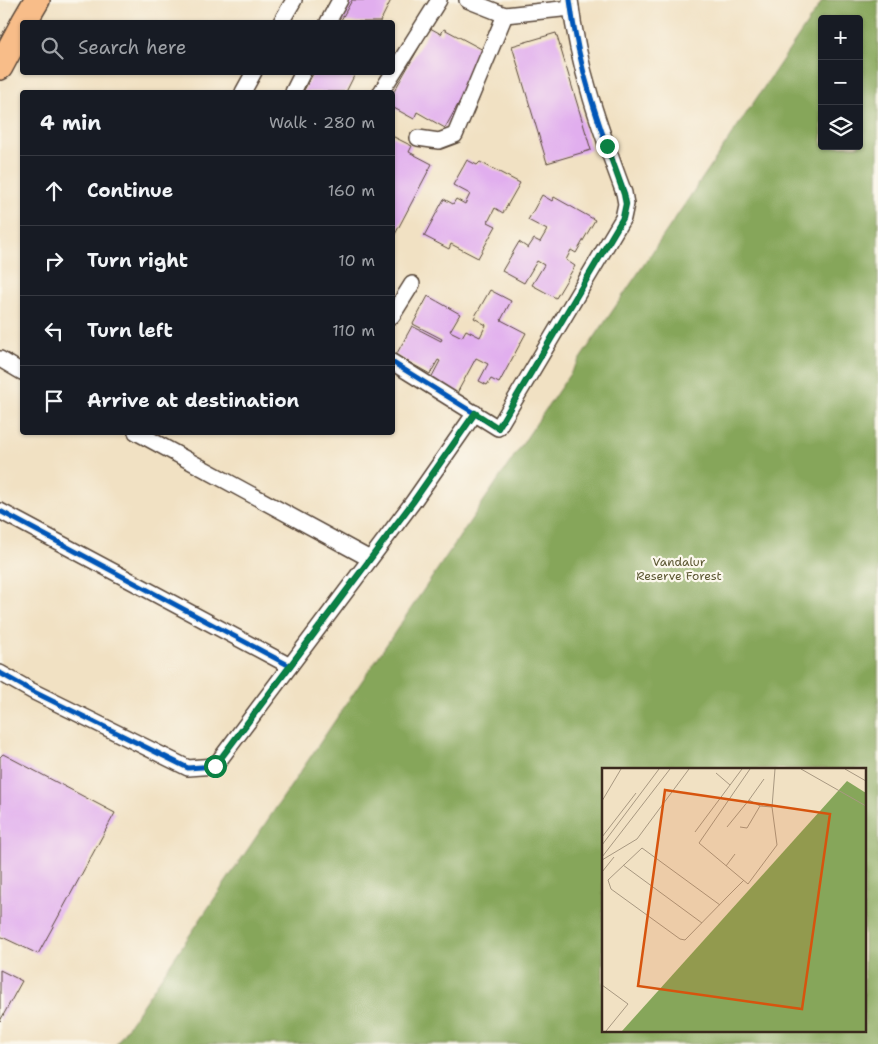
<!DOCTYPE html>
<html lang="en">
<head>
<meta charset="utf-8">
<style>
	body { margin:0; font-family:"Shantell Sans",sans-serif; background:#242831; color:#f1f3f6 }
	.controls { position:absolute; right:15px; top:15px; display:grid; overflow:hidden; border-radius:5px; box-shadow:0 1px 4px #0004 }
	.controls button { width:45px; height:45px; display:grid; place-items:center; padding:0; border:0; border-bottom:1px solid #363941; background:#171b24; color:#f1f3f6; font:25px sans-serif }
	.stop { position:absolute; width:15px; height:15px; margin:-11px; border:4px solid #0b8043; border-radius:50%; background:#fff }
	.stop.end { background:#0b8043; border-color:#fff; box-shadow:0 1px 5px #0008 }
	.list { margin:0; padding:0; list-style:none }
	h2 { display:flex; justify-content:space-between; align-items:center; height:65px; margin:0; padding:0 20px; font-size:21px }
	h2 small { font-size:16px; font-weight:400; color:#9ea1a6 }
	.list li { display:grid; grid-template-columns:32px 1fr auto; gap:15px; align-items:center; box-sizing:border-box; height:70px; padding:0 20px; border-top:1px solid #363941 }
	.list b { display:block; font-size:19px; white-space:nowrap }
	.list em { font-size:16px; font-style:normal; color:#9ea1a6 }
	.icon { flex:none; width:28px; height:28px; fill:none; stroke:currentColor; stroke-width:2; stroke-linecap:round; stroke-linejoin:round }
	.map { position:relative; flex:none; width:878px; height:1044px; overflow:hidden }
	.search { position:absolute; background:#171b24; box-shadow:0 1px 4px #0004; left:20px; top:20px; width:375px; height:55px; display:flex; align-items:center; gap:12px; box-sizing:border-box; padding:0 18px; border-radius:5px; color:#9ea1a6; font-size:19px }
	.panel { position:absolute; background:#171b24; box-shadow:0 1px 4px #0004; left:20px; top:90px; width:375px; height:345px; border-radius:5px }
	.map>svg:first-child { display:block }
	.forest { fill:#86a65a; stroke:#60683c; fill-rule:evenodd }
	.building { fill:#e1aeee }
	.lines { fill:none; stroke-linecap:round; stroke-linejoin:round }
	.minor-casing { stroke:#564537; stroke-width:18 }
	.trunk-casing { stroke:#564537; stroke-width:28 }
	.minor { stroke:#fff; stroke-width:15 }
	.trunk { stroke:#f8bd89; stroke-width:25 }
	.cycleway-casing { stroke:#fbf7ec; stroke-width:8 }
	.cycleway { stroke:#0057b8; stroke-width:5 }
	.route { stroke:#0b8043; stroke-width:6 }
	.labels { text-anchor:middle; stroke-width:4.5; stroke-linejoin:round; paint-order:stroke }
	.park-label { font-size:12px; fill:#5c5733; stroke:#fbf7ec }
	.inset-road { fill:none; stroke:#a89881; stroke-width:1 }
	.view { fill:#d7540e; fill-opacity:0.15; stroke:#d7540e; stroke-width:2.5 }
	.inset-edge { fill:none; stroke:#3b2a1e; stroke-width:2.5 }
</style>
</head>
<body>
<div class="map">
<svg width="878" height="1044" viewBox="0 0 878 1044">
	<rect width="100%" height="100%" fill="#fbf7ec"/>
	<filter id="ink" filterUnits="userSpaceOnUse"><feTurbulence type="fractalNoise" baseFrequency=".02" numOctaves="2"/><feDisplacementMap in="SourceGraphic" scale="10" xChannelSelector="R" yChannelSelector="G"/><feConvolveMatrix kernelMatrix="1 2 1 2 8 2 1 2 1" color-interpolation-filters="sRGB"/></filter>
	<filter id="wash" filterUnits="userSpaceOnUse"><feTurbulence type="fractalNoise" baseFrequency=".0096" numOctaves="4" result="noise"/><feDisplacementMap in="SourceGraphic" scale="20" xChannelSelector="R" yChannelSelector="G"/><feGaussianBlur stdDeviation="1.12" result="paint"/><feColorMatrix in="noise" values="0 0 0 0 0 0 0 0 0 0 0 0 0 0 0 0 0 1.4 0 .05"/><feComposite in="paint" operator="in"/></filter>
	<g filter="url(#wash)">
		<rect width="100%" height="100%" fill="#f1e1c3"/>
		<!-- forest -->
		<path class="forest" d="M823 0H878V1044H116ZM822 19H859V146H822ZM603 769H864V1030H603Z"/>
		<g id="blocks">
			<!-- building -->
			<g class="building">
				<path d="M352 0H391L380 22H340Z"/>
				<path d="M430 28 441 34 444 29 487 52 445 128 417 112 414 119 392 107V95Z"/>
				<path d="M556 33 591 150 547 163 512 46Z"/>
				<path d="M314 72H356L346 92H303Z"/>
				<path d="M392 136 412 146 409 152 432 164 392 240Z"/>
				<path d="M467 160 477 165 480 162 520 183 503 213 495 208 488 222 496 226 478 258 451 244 449 249 424 236 444 199 453 204 456 199 465 204 470 194 453 185Z"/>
				<path d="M542 195 552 201 554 197 595 220 576 253 571 250 566 260 575 266 556 298 532 285 544 265 537 261 524 283 502 271 519 242 528 248 534 239 540 242 547 230 528 220Z"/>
				<path d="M490 290 511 301 501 320 526 333 499 383 491 379 487 385 479 381 488 364 476 358 456 395 430 380 440 361 438 360 430 374 396 355 412 326 441 341 442 339 413 324 428 296 460 314 450 331 462 337 466 330 480 337 486 325 474 318Z"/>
				<path d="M3 754 115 813 38 954 0 936V757Z"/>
				<path d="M0 970 22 981 0 1021Z"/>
			</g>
		</g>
	</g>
	<g filter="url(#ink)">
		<use href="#blocks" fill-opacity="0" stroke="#564537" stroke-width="1"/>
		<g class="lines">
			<!-- minor casing -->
			<g class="minor-casing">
				<g id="minor">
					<path d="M467 0 505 15 571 8"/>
					<path d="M281 22 294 0"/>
					<path d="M328 22 340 0"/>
					<path d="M243 92 254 72"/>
					<path d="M293 92 303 72"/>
					<path d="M381 92 439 0"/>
					<path d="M418 138 439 141 455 135 505 15"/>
					<path d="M392 316 412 284"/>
					<path d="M0 359 22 372"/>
					<path d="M392 362 498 428 623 218 626 204 624 193C600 129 578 68 570 0"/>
					<path d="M136 432 370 559"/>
					<path d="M0 511 290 666"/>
					<path d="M0 673 32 691 188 768 215 766 413 502 475 413"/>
				</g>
			</g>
			<!-- trunk casing -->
			<g class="trunk-casing">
				<g id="trunk">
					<path d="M24 22 37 0"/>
					<path d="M0 67 22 26"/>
				</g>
			</g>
			<!-- minor -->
			<use href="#minor" class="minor"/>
			<!-- trunk -->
			<use href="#trunk" class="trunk"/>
			<!-- cycleway casing -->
			<g class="cycleway-casing">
				<g id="cycleway">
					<path d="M392 362 498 428 623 218 626 204 624 193C600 129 578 68 570 0"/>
					<path d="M0 511 290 666"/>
					<path d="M0 673 32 691 188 768 215 766 413 502 475 413"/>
				</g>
			</g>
			<!-- cycleway -->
			<use href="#cycleway" class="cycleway"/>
		</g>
	</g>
	<g class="lines" filter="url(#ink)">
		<!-- route -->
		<path class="route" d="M215 766 413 502 475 413 498 428 623 218 626 204 624 194 607 146"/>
	</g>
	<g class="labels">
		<!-- park labels -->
		<g class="park-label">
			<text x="679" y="566">Vandalur<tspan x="679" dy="14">Reserve Forest</tspan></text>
		</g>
	</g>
	<!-- overview -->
	<g transform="translate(602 768)">
		<rect width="264" height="264" fill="#f1e1c3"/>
		<path d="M245 13 264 25V263H20Z" fill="#86a65a"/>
		<path class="inset-road" d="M148 1 97 75 146 116 175 77 170 39 173 1M199 1 264 38M243 1 264 13M114 5 128 17M162 11 147 32 158 38 170 39M0 33 19 1M125 59 147 32M138 59 145 60 158 38M93 64 140 1M0 69 34 25M0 77 57 1M0 89 68 1M0 92 35 71 87 1M21 97 100 155M124 98 133 86M0 104 12 89M118 137 40 80 6 112 9 121 78 171 83 172 127 127 142 112M0 217 26 236 4 263"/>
		<path class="view" d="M63 22 228 46 200 241 36 218Z"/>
		<rect width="264" height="264" class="inset-edge"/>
	</g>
</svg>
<div class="controls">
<button>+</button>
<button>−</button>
<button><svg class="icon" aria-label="layers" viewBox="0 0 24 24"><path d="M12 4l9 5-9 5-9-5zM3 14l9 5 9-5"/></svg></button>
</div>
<div class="stop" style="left:215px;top:766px"></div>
<div class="stop end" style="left:607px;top:146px"></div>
<div class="search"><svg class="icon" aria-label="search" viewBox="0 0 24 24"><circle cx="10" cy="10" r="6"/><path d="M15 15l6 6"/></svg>Search here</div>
<section class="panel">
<h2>4 min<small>Walk · 280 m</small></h2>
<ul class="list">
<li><svg class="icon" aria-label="ahead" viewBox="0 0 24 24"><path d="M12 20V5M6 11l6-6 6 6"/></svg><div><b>Continue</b></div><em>160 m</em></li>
<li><svg class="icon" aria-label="right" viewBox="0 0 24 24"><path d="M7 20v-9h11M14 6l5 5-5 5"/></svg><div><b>Turn right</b></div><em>10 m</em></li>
<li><svg class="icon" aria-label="left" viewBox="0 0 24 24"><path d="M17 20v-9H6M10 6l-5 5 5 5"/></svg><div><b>Turn left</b></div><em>110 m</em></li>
<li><svg class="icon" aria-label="arrive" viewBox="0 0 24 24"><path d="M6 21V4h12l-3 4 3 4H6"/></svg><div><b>Arrive at destination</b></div></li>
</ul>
</section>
</div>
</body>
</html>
